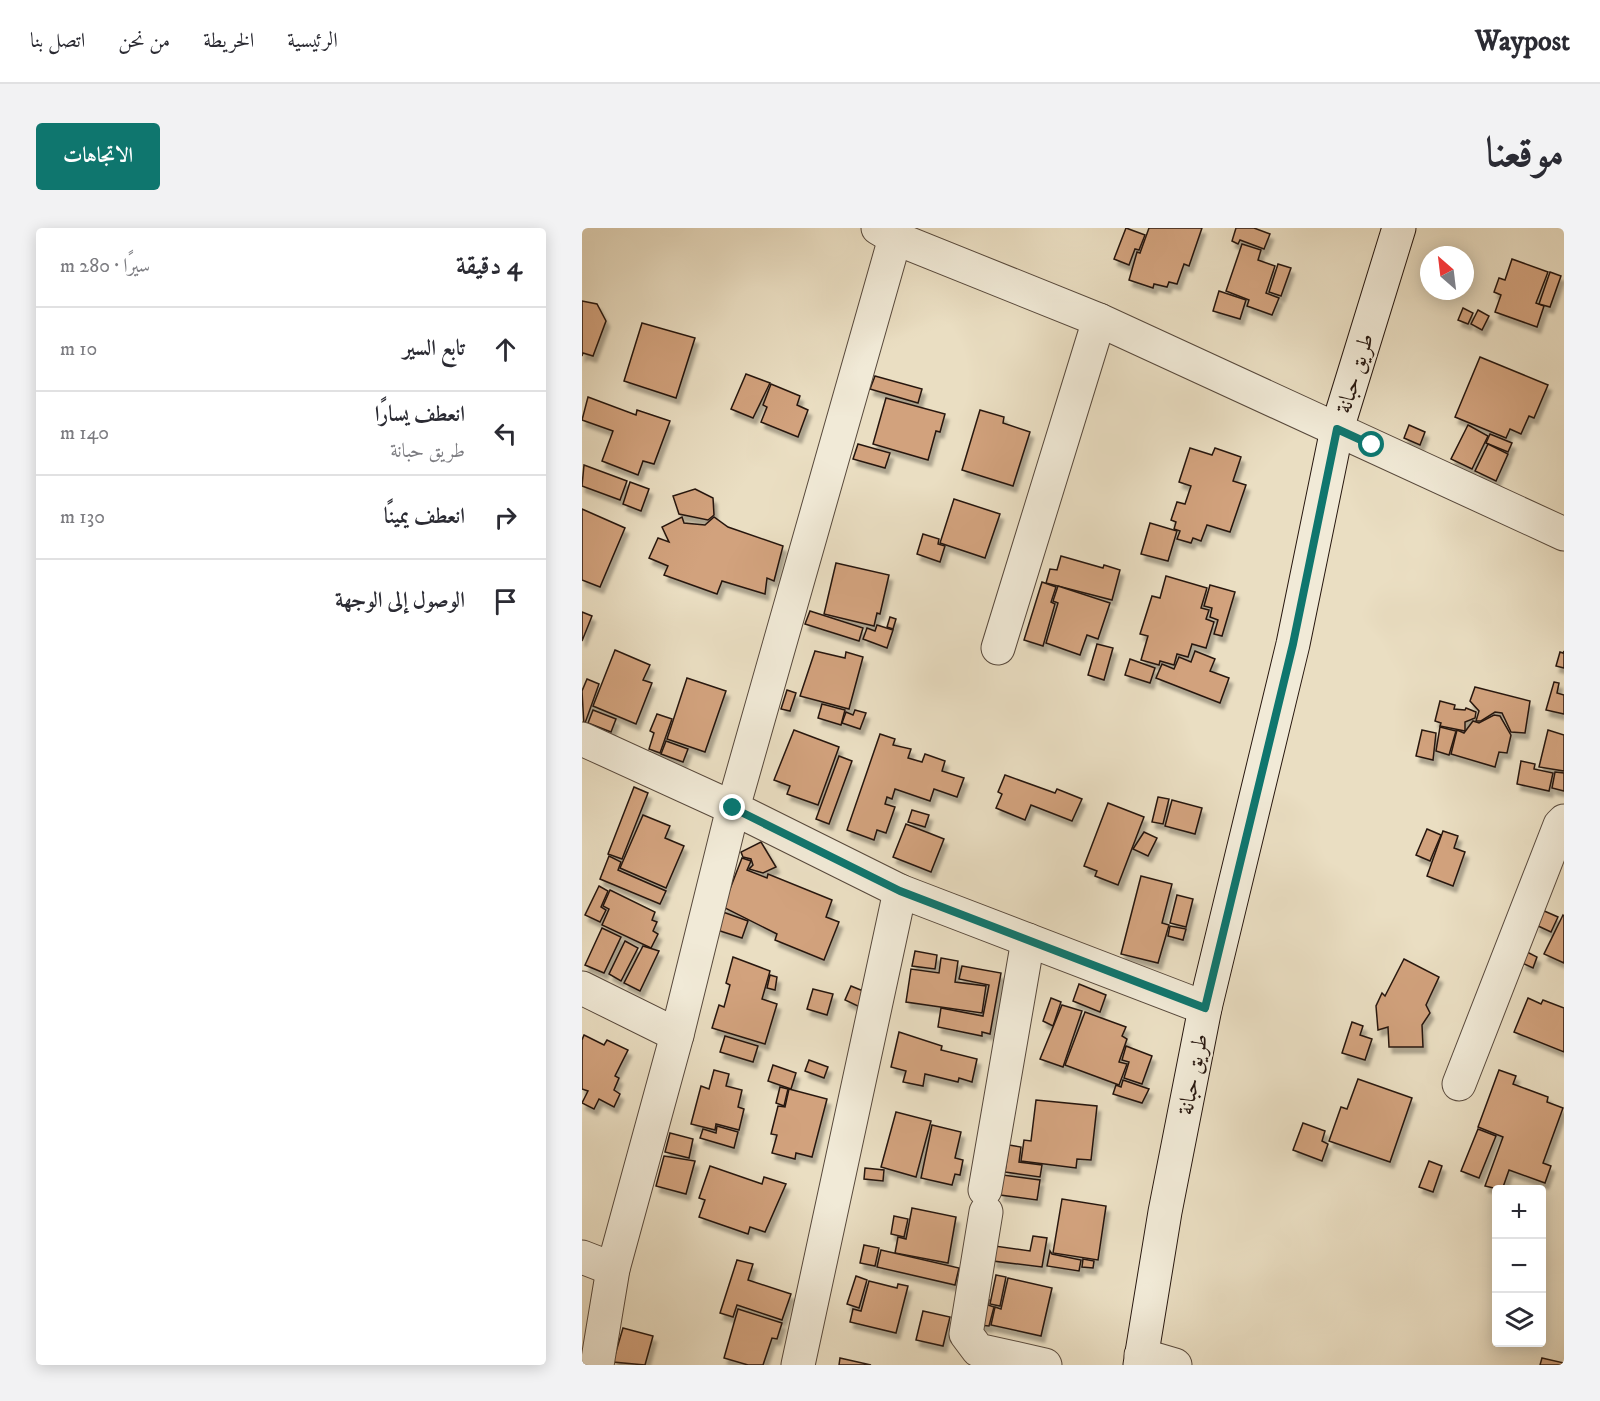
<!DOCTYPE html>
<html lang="ar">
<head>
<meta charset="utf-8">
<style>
	body { margin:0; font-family:"IM FELL DW Pica",Amiri,serif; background:#f2f2f3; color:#2b2b33; direction:rtl }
	.controls { position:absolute; right:18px; bottom:18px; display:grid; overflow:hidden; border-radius:6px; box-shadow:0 3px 15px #0003 }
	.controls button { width:54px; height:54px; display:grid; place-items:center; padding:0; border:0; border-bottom:2px solid #e1e1e2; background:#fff; color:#2b2b33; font:30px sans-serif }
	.compass { position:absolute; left:838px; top:18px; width:54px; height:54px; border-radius:50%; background:#fff; box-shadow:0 3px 15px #0003; rotate:332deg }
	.stop { position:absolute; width:18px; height:18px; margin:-14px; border:4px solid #0f766e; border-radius:50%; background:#fff }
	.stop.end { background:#0f766e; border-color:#fff; box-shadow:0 2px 6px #0008 }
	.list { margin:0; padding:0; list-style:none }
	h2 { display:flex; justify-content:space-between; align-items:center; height:78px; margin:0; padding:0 24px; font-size:26px }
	h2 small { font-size:20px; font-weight:400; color:#7c7c81 }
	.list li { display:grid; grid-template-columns:39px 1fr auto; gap:18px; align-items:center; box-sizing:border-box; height:84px; padding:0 24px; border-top:2px solid #e1e1e2 }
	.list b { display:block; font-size:22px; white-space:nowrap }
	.list p { margin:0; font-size:20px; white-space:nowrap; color:#7c7c81 }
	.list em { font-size:20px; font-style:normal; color:#7c7c81 }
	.icon { flex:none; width:33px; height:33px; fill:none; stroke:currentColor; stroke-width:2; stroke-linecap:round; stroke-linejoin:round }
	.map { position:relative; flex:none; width:982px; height:1137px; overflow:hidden; direction:ltr; border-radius:6px }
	header { display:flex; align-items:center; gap:36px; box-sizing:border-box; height:84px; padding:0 30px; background:#fff; border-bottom:2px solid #e1e1e2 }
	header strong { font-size:28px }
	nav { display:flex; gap:33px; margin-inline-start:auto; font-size:21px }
	.intro { display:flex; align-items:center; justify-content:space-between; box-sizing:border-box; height:144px; padding:0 36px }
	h1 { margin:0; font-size:42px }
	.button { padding:15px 27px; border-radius:6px; background:#0f766e; color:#fff; font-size:21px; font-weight:700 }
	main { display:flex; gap:36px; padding:0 36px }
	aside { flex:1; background:#fff; border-radius:6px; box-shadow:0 3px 15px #0003 }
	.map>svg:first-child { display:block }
	.building { fill:#d2a27d; stroke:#27170f; stroke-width:1.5; filter:url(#shadow) }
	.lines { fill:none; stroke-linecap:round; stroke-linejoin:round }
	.street-casing { stroke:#58493c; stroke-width:35 }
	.secondary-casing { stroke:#27170f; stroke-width:35 }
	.street { stroke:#f1ead7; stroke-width:33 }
	.secondary { stroke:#f1ead7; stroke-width:33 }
	.route { stroke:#0f766e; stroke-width:8 }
	.labels { text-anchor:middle; stroke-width:5; stroke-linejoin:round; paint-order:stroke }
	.street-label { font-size:22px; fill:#27170f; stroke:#f1ead7 }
</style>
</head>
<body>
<header>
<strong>Waypost</strong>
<nav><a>الرئيسية</a><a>الخريطة</a><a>من نحن</a><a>اتصل بنا</a></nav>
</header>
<div class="intro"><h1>موقعنا</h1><a class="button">الاتجاهات</a></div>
<main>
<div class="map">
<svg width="982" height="1137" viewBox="0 0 982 1137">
	<defs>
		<filter id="shadow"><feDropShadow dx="3.5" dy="6" stdDeviation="1.5" flood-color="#0004"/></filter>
	</defs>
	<rect width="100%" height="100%" fill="#eadec2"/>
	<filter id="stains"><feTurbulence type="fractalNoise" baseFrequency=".00333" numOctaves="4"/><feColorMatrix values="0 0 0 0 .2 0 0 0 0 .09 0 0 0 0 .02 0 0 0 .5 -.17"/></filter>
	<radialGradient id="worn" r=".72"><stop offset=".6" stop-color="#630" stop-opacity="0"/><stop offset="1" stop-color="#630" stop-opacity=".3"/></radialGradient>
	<!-- building -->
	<g class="building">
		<path d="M544 0 563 7 557 22 553 21 547 37 532 31Z"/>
		<path d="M567 0H620L607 38 602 36 595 56 587 54 585 59 572 56 571 60 547 52 555 24 558 25Z"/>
		<path d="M654 0H672L688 6 682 21 658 12 656 16 650 13Z"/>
		<path d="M660 16 679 22 676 32 693 38 684 65 697 70 690 87 665 78 667 72 644 63Z"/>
		<path d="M930 31 966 44 954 75 962 78 955 99 913 84 919 67 912 64 917 50 923 52Z"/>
		<path d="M696 36 709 40 699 68 687 64Z"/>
		<path d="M968 44 979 48 968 79 957 76Z"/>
		<path d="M637 63 664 72 658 91 631 83Z"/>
		<path d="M0 73 15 76 24 93 11 128 1 125 0 128Z"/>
		<path d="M881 80 891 85 886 96 876 92Z"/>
		<path d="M896 82 907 88 900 102 889 96Z"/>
		<path d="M60 95 113 110 94 170 42 153Z"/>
		<path d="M898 129 966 157 952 190 947 188 939 206 928 201 924 210 873 189Z"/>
		<path d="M164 146 188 155 171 190 149 181Z"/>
		<path d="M293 148 340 161 336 175 288 161Z"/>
		<path d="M189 156 218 168 215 177 226 182 216 209 179 194 185 179 181 177Z"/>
		<path d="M6 169 54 187 55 182 88 193 72 236 61 233 56 247 20 233 31 203 0 192Z"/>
		<path d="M304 170 363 186 358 204 354 203 346 232 291 216Z"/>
		<path d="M398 182 422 189 421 195 448 204 431 258 380 242Z"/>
		<path d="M827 197 843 204 838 217 822 210Z"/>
		<path d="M886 197 906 208 890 241 869 231Z"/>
		<path d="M908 206 930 215 926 224 904 215Z"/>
		<path d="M276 216 308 225 303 240 271 231Z"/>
		<path d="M906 216 926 226 914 253 893 243Z"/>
		<path d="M608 220 630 227 633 220 659 229 651 253 664 257 648 304 625 297 619 313 611 310 609 315 595 311 598 303 592 301 594 294 589 292 595 274 603 276 609 258 597 254Z"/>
		<path d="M2 237 45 253 38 272 0 258Z"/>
		<path d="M48 254 67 261 59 283 41 276Z"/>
		<path d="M113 261 131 270 132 287 126 292 97 286 91 268Z"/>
		<path d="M372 271 418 286 403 330 358 315Z"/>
		<path d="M0 281 43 300 18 359 0 352Z"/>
		<path d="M100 289 102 295 123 297 132 289 146 299 201 318 192 353 185 350 183 366 140 353 135 366 82 347 86 338 67 330 76 310 87 314 80 299Z"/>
		<path d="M568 295 595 303 586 333 559 326Z"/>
		<path d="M341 306 357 311 356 316 363 318 358 334 335 326Z"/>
		<path d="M479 328 521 340 522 337 538 342 530 372 464 355 468 341 475 342Z"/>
		<path d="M254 335 307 347 298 386 295 385 292 398 242 386Z"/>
		<path d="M584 348 625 360 619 380 627 382 624 391 632 394 624 420 610 416 606 429 595 426 592 437 578 433 577 437 559 432 566 408 558 406 570 368 578 370Z"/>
		<path d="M460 354 474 359 469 374 473 376 461 418 442 412Z"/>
		<path d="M628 357 653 364 640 408 632 406 636 392 628 389 630 380 622 378Z"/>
		<path d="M476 358 528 375 516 411 505 407 498 427 464 415 476 375 471 373Z"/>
		<path d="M228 383 281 400 277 413 223 396Z"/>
		<path d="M0 384 10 388 0 413Z"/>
		<path d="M308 389 314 391 311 401 305 399Z"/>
		<path d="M295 397 311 402 305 420 281 411 285 400 293 403Z"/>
		<path d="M515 416 531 420 522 452 506 447Z"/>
		<path d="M33 422 68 437 61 452 70 455 54 496 11 478Z"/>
		<path d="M233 423 263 430 264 424 281 429 267 481 218 468Z"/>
		<path d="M613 423 633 431 628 443 647 450 638 475 574 450 580 436 592 441 597 429 609 434Z"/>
		<path d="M982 423V440L974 438 978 424 981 425Z"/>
		<path d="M548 431 573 440 568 455 543 447Z"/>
		<path d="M105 450 144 463 123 524 85 511Z"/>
		<path d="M5 451 17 456 2 498 0 463Z"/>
		<path d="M972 454 977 455 975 465 982 467V486L964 482Z"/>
		<path d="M893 459 948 473 943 505 929 504 920 485 913 484 899 493H894L897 483 888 473Z"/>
		<path d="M205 462 214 465 208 483 199 481Z"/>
		<path d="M858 473 873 477 872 481 883 482 884 480 894 484 893 490 883 494V503L858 498 859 495 853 493Z"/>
		<path d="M240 476 263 482 259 497 236 490Z"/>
		<path d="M11 482 34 491 29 504 6 495Z"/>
		<path d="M273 482 284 485 278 501 260 495 264 484 271 487Z"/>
		<path d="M75 486 90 491 78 525 67 521 72 505 68 503Z"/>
		<path d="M912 487 918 488 929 507 925 525 917 524 913 539 869 526 875 502 882 505 891 493 897 495Z"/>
		<path d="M858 499 874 503 867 527 854 523Z"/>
		<path d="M212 502 257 519 236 577 205 566 208 558 192 552Z"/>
		<path d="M840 502 854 505 851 532 834 528Z"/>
		<path d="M966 502 982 507V543L957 539Z"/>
		<path d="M298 506 313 511 311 517 329 521 326 530 340 534 343 526 363 533 360 543 382 550 375 569 352 561 348 573 313 561 310 571 305 569 303 576 313 579 304 605 295 602 292 612 265 602Z"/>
		<path d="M84 513 106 521 101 534 79 526Z"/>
		<path d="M257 528 270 533 247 596 234 591Z"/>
		<path d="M939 533 953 536 952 541 971 545 967 563 935 556Z"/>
		<path d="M973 544 982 545V563L970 560Z"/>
		<path d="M423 547 473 565 475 561 500 571 490 593 449 577 443 592 414 580 420 566 416 564Z"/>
		<path d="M52 559 66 565 40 631 26 626Z"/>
		<path d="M576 569 587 571 581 596 570 594Z"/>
		<path d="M590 572 620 580 613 606 583 598Z"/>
		<path d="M526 575 562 589 536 657 513 648 515 643 502 638Z"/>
		<path d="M330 582 347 587 343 599 326 594Z"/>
		<path d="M61 587 88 598 83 610 102 618 84 660 38 640Z"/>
		<path d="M324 596 362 611 349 644 311 629Z"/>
		<path d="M845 601 859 607 848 633 834 627Z"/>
		<path d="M861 603 876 608 872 620 883 624 871 658 845 648Z"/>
		<path d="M562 604 575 610 566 628 551 621Z"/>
		<path d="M179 614 194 639 181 645 167 641 171 637 169 631 161 629 159 624Z"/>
		<path d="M27 628 39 634 36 642 84 663 78 676 18 651Z"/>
		<path d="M160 630 169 633 165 642 185 650 186 646 250 672 244 689 257 694 242 732 193 712 195 706 141 679Z"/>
		<path d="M559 648 590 656 580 695 587 697 576 735 539 726Z"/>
		<path d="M17 658 26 663 19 679 24 682 18 694 3 687Z"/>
		<path d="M28 662 73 684 70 692 75 694 71 703 76 706 69 720 20 697 27 681 21 678Z"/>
		<path d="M595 667 611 671 604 699 588 695Z"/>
		<path d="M960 682 976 689 969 704 954 697Z"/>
		<path d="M141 684 166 693 160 710 135 702Z"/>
		<path d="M981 687 982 688V735L962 726Z"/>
		<path d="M588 698 604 701 601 712 586 708Z"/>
		<path d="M20 700 39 709 22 745 3 737Z"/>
		<path d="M43 713 56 720 39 753 27 746Z"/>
		<path d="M61 718 77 723 58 763 42 755Z"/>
		<path d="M333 723 355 727 353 741 330 738Z"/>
		<path d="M945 724 955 729 951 740 940 735Z"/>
		<path d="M151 729 188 743 180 771 195 776 183 816 130 800 137 777 142 779 148 757 144 755Z"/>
		<path d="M359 730 376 733 373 754 404 758 400 785 324 774 329 741 357 745Z"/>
		<path d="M822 731 857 749 844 777 848 785 840 797 841 819H807L806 799 796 802 794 778 800 765 803 768Z"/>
		<path d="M380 738 419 745 408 806 400 804V808L356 799 359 780 401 788 407 757 377 751Z"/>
		<path d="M188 747 195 749 193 762 185 760Z"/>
		<path d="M497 756 524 767 518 784 491 773Z"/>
		<path d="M269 758 286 765 280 780 263 772Z"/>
		<path d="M231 761 251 766 245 787 225 781Z"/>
		<path d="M469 770 479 774 471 798 461 793Z"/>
		<path d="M946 770 959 776 961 772 982 780V824L932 804Z"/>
		<path d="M480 777 500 783 481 839 458 831Z"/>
		<path d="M503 784 544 799 540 808 545 811 537 834 545 836 537 857 483 837Z"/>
		<path d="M770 794 781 798 778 807 790 811 783 832 760 825Z"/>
		<path d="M317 804 360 818 359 822 395 831 390 854 377 850 376 854 343 846 341 858 321 854 324 843 309 839Z"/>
		<path d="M2 807 22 817 25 812 46 822 33 848 37 850 32 862 38 866 32 879 17 871 12 881 0 875 6 863 0 861V812Z"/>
		<path d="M143 808 176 818 171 834 138 824Z"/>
		<path d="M544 818 570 828 560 856 542 850 547 834 540 832Z"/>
		<path d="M227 832 246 839 242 850 223 843Z"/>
		<path d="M191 837 214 845 209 861 186 853Z"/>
		<path d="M132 842 147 846 144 858 160 862 156 879 162 881 157 902 134 896 133 902 109 896 119 858 127 861Z"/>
		<path d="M917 842 934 848 931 856 966 869 965 874 981 880 961 935 969 938 963 955 927 942 920 962 903 958 921 909 896 899Z"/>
		<path d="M776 851 830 870 808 934 747 913 759 879 765 881Z"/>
		<path d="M541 852 567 861 560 875 531 866 534 857 539 859Z"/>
		<path d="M198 859 206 861 202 878 194 875Z"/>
		<path d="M207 861 245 871 230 929 214 925 213 931 190 925 195 907 189 906 196 878 203 879Z"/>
		<path d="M454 872 515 878 509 932 495 931 494 940 439 933 442 912 449 913Z"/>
		<path d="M314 884 349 893 334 949 299 939Z"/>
		<path d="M721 895 743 903 740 913 746 916 740 933 711 922Z"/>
		<path d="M350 897 379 904 373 930 381 932 378 947 373 946 370 957 339 950Z"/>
		<path d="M135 898 156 904 152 920 118 910 121 901 134 905Z"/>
		<path d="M896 901 914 908 897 950 879 943Z"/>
		<path d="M88 905 111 911 107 930 83 924Z"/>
		<path d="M427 917 439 919 437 934 460 937 458 949 423 944Z"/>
		<path d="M82 928 113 933 104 966 74 958Z"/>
		<path d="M847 933 860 938 851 964 837 959Z"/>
		<path d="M128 938 180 956 182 949 204 956 183 1004 168 999 166 1006 117 989 123 972 117 970Z"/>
		<path d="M283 940 302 942 301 953 282 951Z"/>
		<path d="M421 947 458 952 455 972 418 967Z"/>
		<path d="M480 971 524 978 516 1032 471 1025Z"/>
		<path d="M330 980 374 989 366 1035 313 1025 316 1009 324 1011Z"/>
		<path d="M312 988 326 991 322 1009 309 1006Z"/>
		<path d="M451 1008 465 1010 460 1039 411 1033 413 1018 448 1023Z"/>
		<path d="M282 1017 297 1020 293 1038 278 1035Z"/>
		<path d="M299 1022 377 1040 373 1057 295 1039Z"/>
		<path d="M468 1023 470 1026 499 1032 497 1043 465 1038Z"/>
		<path d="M501 1031 512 1033 511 1040 500 1039Z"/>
		<path d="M155 1032 171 1036 166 1052 209 1066 200 1092 155 1077 151 1089 138 1085Z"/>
		<path d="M414 1047 424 1049 418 1078 408 1076Z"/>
		<path d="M274 1048 285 1052 277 1080 265 1076Z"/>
		<path d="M426 1050 470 1060 459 1108 409 1097 413 1079 419 1081Z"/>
		<path d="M287 1053 315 1060 316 1056 326 1058 314 1105 268 1094 271 1081 279 1083Z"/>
		<path d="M403 1072H407L406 1077 412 1079 407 1098 397 1097Z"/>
		<path d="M156 1081 200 1095 195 1111 190 1110 181 1137H166L142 1130Z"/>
		<path d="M341 1083 368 1089 361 1118 334 1112Z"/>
		<path d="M41 1100 71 1108 63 1137 31 1134Z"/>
		<path d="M258 1130 289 1137H257Z"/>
		<path d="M960 1130 982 1135V1137H958Z"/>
	</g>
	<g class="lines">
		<!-- street casing -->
		<g class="street-casing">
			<g id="street">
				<path d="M296 0 313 10 517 92 982 306"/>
				<path d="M313 10 151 580 318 663"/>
				<path d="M416 420 517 92"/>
				<path d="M0 511 151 580 95 807 31 1041 15 1137"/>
				<path d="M0 760 95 807"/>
				<path d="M877 856 978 597 982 593"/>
				<path d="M403 962 446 712"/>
				<path d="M404 984 384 1106 396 1122 463 1137"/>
				<path d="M0 1029 31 1041"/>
				<path d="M559 1127 593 1137"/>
				<path d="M216 1137 318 663 623 780"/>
			</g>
		</g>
		<!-- secondary casing -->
		<g class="secondary-casing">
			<path id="secondary" d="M558 1137 583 984 623 780 711 416 755 201 817 0"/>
		</g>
		<!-- street -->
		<use href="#street" class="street"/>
		<!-- secondary -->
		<use href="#secondary" class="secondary"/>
	</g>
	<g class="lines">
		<!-- route -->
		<path class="route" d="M151 580 318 663 623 780 711 416 755 201 790 217"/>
	</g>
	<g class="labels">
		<!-- street labels -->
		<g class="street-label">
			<text transform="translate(772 145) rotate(-73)" y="8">طريق حبانة</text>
			<text transform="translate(610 846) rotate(-79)" y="8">طريق حبانة</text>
		</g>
	</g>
	<rect width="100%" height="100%" filter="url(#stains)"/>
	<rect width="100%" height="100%" fill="url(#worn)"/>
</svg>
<div class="controls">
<button>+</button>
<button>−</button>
<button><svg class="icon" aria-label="layers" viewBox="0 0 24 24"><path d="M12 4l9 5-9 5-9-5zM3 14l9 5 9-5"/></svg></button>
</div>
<svg class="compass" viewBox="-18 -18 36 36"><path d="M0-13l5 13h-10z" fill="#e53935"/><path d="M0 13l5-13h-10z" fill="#7c7c81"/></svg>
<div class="stop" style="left:790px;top:217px"></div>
<div class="stop end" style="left:151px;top:580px"></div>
</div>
<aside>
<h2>4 دقيقة<small>سيرًا · 280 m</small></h2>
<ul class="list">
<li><svg class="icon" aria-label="ahead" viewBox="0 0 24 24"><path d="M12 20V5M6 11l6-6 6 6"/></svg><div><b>تابع السير</b></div><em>10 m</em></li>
<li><svg class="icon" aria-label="left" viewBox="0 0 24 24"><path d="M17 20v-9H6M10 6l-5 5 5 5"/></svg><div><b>انعطف يسارًا</b><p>طريق حبانة</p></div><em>140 m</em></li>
<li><svg class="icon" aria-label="right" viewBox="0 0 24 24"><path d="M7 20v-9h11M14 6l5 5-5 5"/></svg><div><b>انعطف يمينًا</b></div><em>130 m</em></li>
<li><svg class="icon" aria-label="arrive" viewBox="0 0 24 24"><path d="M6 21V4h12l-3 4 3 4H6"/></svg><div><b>الوصول إلى الوجهة</b></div></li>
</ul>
</aside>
</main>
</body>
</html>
